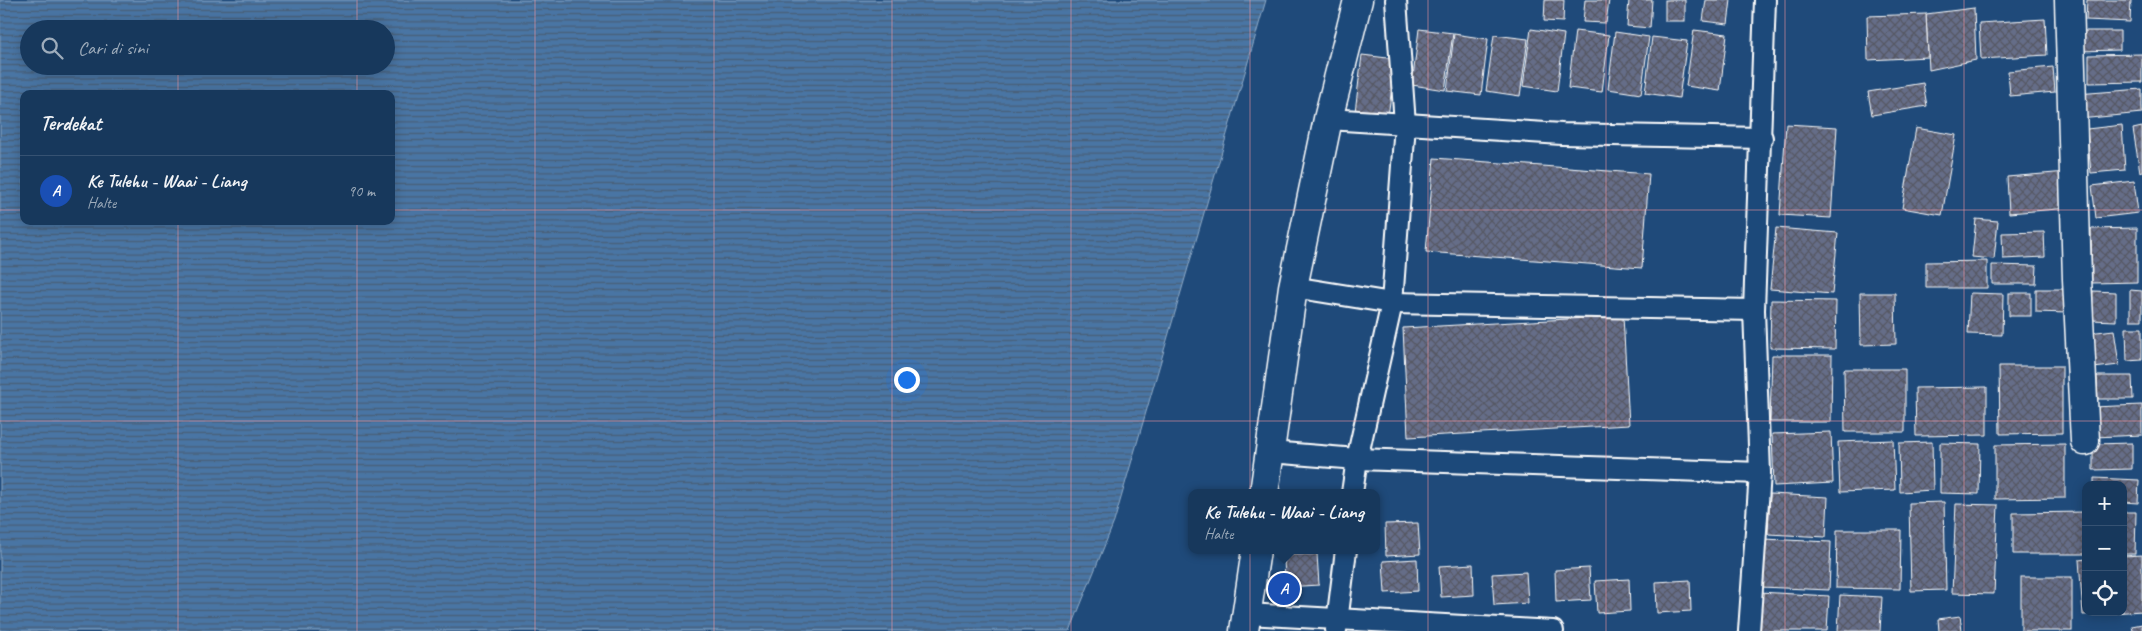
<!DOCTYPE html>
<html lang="id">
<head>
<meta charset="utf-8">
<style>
	body { margin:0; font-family:Caveat,sans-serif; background:#244365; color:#f1f3f6 }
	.controls { position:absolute; right:15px; bottom:15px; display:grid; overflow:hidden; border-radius:10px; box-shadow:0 2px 12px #0003 }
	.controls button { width:45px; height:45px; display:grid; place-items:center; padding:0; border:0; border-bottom:1px solid #365272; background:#17385c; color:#f1f3f6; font:25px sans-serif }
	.you { position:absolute; left:906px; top:379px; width:18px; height:18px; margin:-12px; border:4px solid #fff; border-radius:50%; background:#1a73e8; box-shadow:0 0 0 8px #1a73e833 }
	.badge { display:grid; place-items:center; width:32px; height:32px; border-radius:50%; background:#8bbbb9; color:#fff; font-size:16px; font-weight:700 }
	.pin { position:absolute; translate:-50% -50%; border:2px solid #fff; box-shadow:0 1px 5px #0006 }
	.popup { position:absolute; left:1188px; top:489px; width:192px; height:65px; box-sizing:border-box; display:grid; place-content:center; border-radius:10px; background:#17385c; filter:drop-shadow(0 1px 4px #0005); font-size:16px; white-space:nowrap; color:#9eacbb }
	.popup b { font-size:19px; color:#f1f3f6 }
	.popup::after { content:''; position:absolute; left:50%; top:100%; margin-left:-10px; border:10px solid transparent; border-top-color:#17385c }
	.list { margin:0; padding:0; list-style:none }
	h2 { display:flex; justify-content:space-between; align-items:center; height:65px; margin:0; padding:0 20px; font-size:21px }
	h2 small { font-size:16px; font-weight:400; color:#9eacbb }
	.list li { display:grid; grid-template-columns:32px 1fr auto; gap:15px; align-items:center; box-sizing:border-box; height:70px; padding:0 20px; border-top:1px solid #365272 }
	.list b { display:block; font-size:19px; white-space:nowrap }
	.list p { margin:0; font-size:16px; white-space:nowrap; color:#9eacbb }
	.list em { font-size:16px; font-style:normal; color:#9eacbb }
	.icon { flex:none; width:28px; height:28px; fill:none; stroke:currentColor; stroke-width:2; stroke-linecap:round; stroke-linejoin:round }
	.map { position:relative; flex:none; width:2142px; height:631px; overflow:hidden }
	.search { position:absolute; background:#17385c; box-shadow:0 2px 12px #0003; left:20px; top:20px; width:375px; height:55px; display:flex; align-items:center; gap:12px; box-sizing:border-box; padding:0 18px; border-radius:28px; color:#9eacbb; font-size:19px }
	.panel { position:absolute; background:#17385c; box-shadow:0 2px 12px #0003; left:20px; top:90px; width:375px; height:135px; border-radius:10px }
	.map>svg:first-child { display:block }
	.water { fill:url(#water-rules); stroke:#91acc8; fill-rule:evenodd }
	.building { fill:url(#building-cross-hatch); stroke:#fff }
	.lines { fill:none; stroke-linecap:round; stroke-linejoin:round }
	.lane-casing { stroke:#fff; stroke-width:24 }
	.street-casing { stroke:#fff; stroke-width:31 }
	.highway-casing { stroke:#fff; stroke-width:31 }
	.lane { stroke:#1f4a7a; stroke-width:20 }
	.street { stroke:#1f4a7a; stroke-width:28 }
	.highway { stroke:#1f4a7a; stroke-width:28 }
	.grid { fill:none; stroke:#ff9aa2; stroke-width:1; stroke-opacity:0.55 }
</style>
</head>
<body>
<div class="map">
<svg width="2142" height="631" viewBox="0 0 2142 631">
	<defs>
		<pattern id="water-rules" width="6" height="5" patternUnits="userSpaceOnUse" patternTransform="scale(1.25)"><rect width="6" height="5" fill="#4875a4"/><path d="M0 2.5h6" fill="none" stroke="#4a5e74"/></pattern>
		<pattern id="building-cross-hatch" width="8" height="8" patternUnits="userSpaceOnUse" patternTransform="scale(1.25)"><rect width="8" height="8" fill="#656d88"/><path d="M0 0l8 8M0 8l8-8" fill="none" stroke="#565964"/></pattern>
	</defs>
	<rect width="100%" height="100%" fill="#1f4a7a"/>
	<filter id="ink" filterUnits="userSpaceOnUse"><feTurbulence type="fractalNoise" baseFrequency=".02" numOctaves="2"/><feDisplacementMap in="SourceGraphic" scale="10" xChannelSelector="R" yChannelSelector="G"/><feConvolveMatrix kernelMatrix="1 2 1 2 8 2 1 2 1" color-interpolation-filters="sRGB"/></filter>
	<g filter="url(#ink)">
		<!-- water -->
		<path class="water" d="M0 0H1266L1114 522 1070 631H0ZM29 29H386V66H29ZM24 94H391V221H24Z"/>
		<!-- building -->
		<g class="building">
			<path d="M1545 0H1564L1563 22 1544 21Z"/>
			<path d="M1585 0H1609L1606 23 1583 22Z"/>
			<path d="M1629 0H1652L1650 28 1627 26Z"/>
			<rect x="1665" y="0" width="20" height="21"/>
			<path d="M1706 0H1731L1728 24 1703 21Z"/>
			<path d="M2087 0H2131L2130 22 2086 20Z"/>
			<path d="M1974 8 1976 60 1929 70 1926 14Z"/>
			<path d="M1926 14 1928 57 1868 60 1867 16Z"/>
			<path d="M2045 19 2047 55 1981 59 1979 23Z"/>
			<path d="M1419 29 1453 33 1445 90 1412 85Z"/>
			<path d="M1531 29 1564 34 1557 91 1523 86Z"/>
			<path d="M1694 30 1727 34 1720 91 1686 86Z"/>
			<path d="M1575 31 1609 35 1602 92 1568 88Z"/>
			<path d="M2078 31H2120V50L2078 51Z"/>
			<path d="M1615 32 1649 37 1641 94 1608 89Z"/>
			<path d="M1454 34 1488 39 1481 95 1447 91Z"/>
			<path d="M1494 35 1528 39 1520 96 1486 91Z"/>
			<path d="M1652 37 1687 41 1679 98 1645 93Z"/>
			<path d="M2142 54V82L2089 83V55Z"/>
			<path d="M1362 55 1396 59 1388 116 1355 112Z"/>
			<path d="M2053 67 2055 92 2010 96 2008 71Z"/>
			<path d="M1923 83 1927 106 1872 115 1868 92Z"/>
			<path d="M2142 89V113L2079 119 2077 94Z"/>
			<path d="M1786 124 1837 127 1831 218 1780 215Z"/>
			<path d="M2122 125 2125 170 2091 173 2087 129Z"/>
			<path d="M2142 127V171L2140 172 2133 129Z"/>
			<path d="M1916 128 1956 135 1942 215 1902 208Z"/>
			<path d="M1434 158 1649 174 1642 268 1426 252Z"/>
			<path d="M2067 172 2070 208 2009 213 2007 177Z"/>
			<path d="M2134 181 2138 213 2096 218 2092 186Z"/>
			<path d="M1976 219 1998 221 1994 259 1972 257Z"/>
			<path d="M1776 228 1838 233 1832 294 1770 289Z"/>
			<path d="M2137 228V282L2092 283 2091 229Z"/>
			<path d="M2044 232 2045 257 2003 259 2002 233Z"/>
			<path d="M1987 261V288H1926V262Z"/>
			<path d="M1992 265 2037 266 2036 284H1992Z"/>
			<path d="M2036 289H2066L2067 313 2036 312Z"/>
			<path d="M2130 290 2142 291V320H2130Z"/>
			<path d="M2093 291 2116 292V321L2092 320Z"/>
			<path d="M1860 293H1895L1896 344 1861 345Z"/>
			<path d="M1970 293 2003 294 2002 335 1968 334Z"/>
			<rect x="2009" y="293" width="22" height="23"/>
			<path d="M1771 300 1836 301 1835 349 1770 348Z"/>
			<path d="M1623 316 1629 425 1408 437 1403 328Z"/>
			<path d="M2126 328H2142V360L2127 361Z"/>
			<path d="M2114 330 2119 365 2085 369 2080 334Z"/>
			<path d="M1772 355H1832L1831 422H1770Z"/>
			<path d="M1999 366H2062V433L2000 434Z"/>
			<path d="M1844 369H1905V432H1845Z"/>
			<path d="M2097 376H2132L2133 399H2098Z"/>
			<path d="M1987 387V435L1916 436 1915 388Z"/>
			<path d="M2142 405V435L2094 437 2092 407Z"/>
			<path d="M1831 432 1833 483 1774 486 1772 434Z"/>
			<path d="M1893 440 1895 490 1840 492 1838 442Z"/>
			<path d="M1932 442 1933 490 1900 492 1899 443Z"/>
			<path d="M1940 443 1980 444 1979 494 1940 493Z"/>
			<path d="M2132 443V469L2093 470V444Z"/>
			<path d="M2065 444V498L1995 499V445Z"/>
			<path d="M2094 478 2139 480 2138 503 2123 502V485H2094Z"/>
			<path d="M1770 494 1828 497 1826 537 1768 534Z"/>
			<path d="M1944 502 1946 590 1911 591 1909 503Z"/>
			<path d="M1956 504 1998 505 1994 594 1952 593Z"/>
			<path d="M2086 512V554H2013V513Z"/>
			<path d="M2123 512H2136L2135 554H2123Z"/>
			<path d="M1418 523 1420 554 1386 556 1385 524Z"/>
			<path d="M1837 530H1901L1900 589 1836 588Z"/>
			<path d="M1763 539 1831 542 1829 590 1761 587Z"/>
			<path d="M1317 554 1319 585 1285 587 1284 555Z"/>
			<path d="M2142 555V611L2083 615 2079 560 2086 559V612H2123V556Z"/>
			<path d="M1417 559 1418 591 1385 593 1383 561Z"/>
			<path d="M1473 564 1474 595 1441 597 1439 566Z"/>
			<path d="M1589 568 1591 600 1556 602 1555 570Z"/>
			<path d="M1526 572 1528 603 1494 605 1492 574Z"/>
			<rect x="2021" y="577" width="51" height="54"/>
			<path d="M1629 579 1630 611 1597 613 1595 581Z"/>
			<path d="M1690 580 1691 611 1657 613 1656 582Z"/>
			<path d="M1759 592 1829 596 1827 631H1757Z"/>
			<path d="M1840 595 1882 597 1880 631H1838Z"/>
			<path d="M1960 616 1962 631H1939L1938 619Z"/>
			<path d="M2142 624V631H2133L2132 626Z"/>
		</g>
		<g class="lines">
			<!-- lane casing -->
			<g class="lane-casing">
				<g id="lane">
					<path d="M1328 119 1562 134 1762 138"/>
					<path d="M1293 287 1392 303 1754 310"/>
					<path d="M1270 452 1357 459 1760 473"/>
					<path d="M1352 493 1357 459 1392 303 1405 124 1396 0"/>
					<path d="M1247 614 1553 631"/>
					<path d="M1336 630 1346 550"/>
					<path d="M1749 631 1760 473 1754 310 1765 0"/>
				</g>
			</g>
			<!-- street casing -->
			<g class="street-casing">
				<path id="street" d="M2069 0 2077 279 2085 441"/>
			</g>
			<!-- highway casing -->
			<g class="highway-casing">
				<g id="highway">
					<path d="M1264 493 1293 287 1328 119 1358 0"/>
					<path d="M1244 631 1256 550"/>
				</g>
			</g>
			<!-- lane -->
			<use href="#lane" class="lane"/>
			<!-- street -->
			<use href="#street" class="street"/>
			<!-- highway -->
			<use href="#highway" class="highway"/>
		</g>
	</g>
	<!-- grid -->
	<path class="grid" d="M178 0V29M357 0V29M535 0V631M714 0V631M892 0V631M1071 0V631M1250 0V631M1428 0V631M1606 0V631M1785 0V631M1964 0V631M178 66V94M357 66V94M0 210H24M391 210H2142M178 221V631M357 221V631M0 421H2142"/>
</svg>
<div class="controls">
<button>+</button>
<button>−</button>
<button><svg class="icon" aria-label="locate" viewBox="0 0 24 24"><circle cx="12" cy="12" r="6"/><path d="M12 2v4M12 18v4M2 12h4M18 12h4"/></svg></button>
</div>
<div class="you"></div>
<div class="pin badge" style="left:1284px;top:589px;background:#1a4fb4">A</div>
<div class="popup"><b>Ke Tulehu - Waai - Liang</b>Halte</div>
<div class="search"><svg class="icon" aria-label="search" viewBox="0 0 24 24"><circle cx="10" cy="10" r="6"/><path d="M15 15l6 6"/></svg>Cari di sini</div>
<section class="panel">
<h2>Terdekat<small></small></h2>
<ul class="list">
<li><span class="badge" style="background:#1a4fb4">A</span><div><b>Ke Tulehu - Waai - Liang</b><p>Halte</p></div><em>90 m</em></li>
</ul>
</section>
</div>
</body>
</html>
